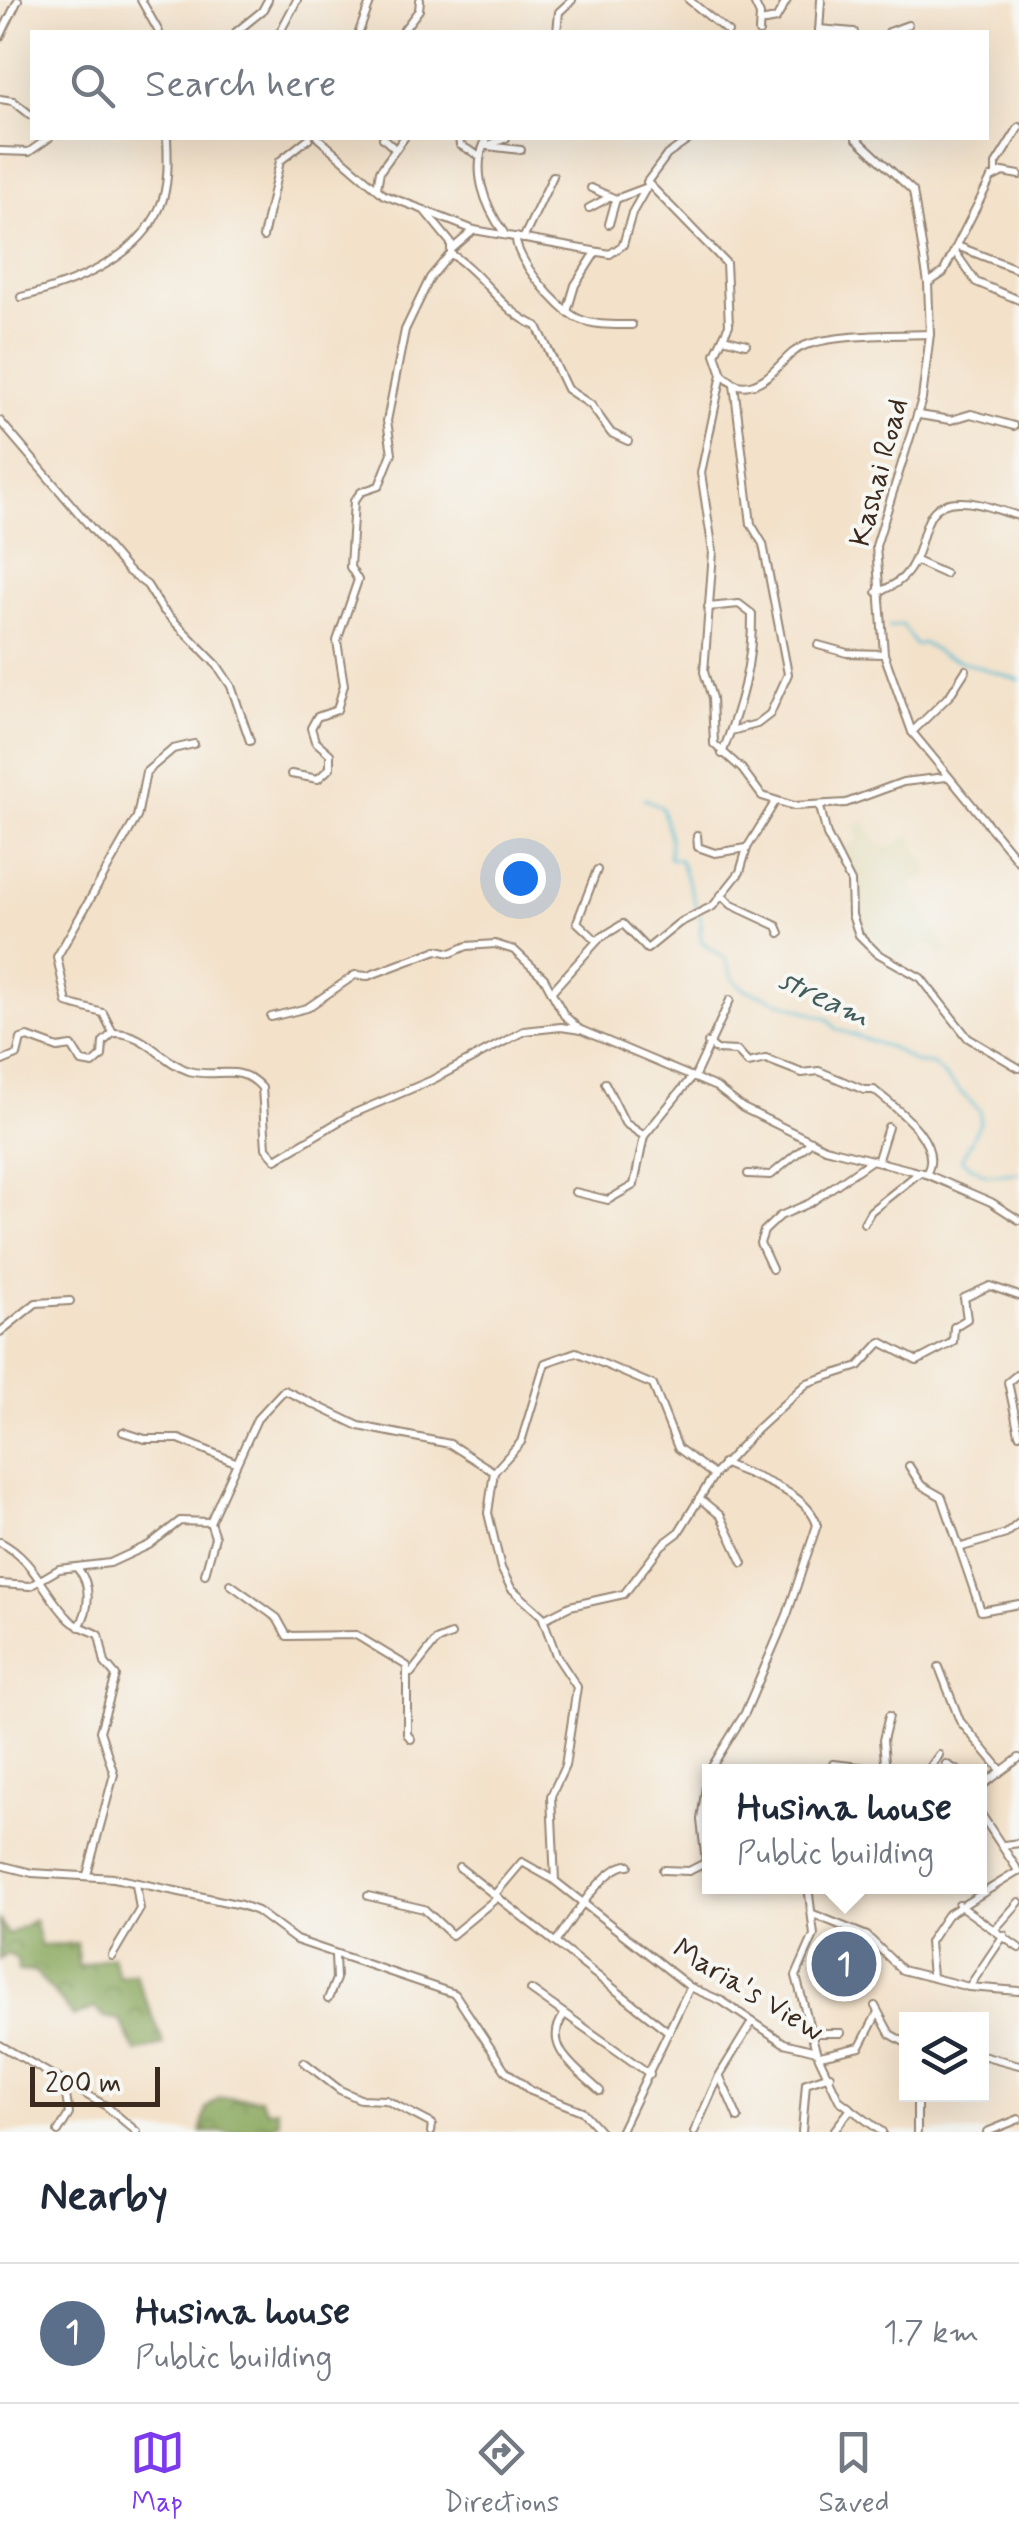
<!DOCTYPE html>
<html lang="en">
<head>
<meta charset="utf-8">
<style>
	body { margin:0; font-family:Mynerve,sans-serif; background:#f2f2f3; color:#1f2937 }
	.controls { position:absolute; right:30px; bottom:30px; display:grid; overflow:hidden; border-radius:0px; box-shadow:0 10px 40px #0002 }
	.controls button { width:90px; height:90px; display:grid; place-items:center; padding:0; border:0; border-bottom:2px solid #e0e1e3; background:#fff; color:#1f2937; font:50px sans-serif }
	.scale { position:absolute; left:30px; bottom:25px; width:130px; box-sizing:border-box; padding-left:10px; border:5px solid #3b2a1e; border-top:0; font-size:28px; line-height:35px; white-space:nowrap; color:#3b2a1e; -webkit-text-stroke:8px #f6f6f2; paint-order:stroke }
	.you { position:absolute; left:520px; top:878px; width:35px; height:35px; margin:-25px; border:8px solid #fff; border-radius:50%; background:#1a73e8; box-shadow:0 0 0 15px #1a73e833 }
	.badge { display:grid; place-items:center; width:65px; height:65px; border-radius:50%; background:#7c3aed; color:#fff; font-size:32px; font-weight:700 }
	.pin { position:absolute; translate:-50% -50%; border:5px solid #fff; box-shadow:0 2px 10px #0006 }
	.popup { position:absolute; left:702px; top:1764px; width:285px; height:130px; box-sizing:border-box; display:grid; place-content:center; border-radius:0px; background:#fff; filter:drop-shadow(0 2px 8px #0005); font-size:32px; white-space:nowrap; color:#747a83 }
	.popup b { font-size:38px; color:#1f2937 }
	.popup::after { content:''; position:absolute; left:50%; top:100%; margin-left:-20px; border:20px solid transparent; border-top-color:#fff }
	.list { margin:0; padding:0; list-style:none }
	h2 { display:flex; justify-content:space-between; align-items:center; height:130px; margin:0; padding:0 40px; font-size:42px }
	h2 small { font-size:32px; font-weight:400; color:#747a83 }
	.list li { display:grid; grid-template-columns:65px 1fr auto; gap:30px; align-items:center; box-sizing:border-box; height:140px; padding:0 40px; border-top:2px solid #e0e1e3 }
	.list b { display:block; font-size:38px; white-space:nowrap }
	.list p { margin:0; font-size:32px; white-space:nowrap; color:#747a83 }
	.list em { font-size:32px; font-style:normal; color:#747a83 }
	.icon { flex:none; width:55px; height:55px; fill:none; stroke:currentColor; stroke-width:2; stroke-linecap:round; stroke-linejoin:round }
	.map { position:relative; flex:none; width:1019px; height:2132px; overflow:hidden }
	.search { position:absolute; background:#fff; box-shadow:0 10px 40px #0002; left:30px; right:30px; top:30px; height:110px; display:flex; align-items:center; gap:25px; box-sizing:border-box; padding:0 35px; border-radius:0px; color:#747a83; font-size:38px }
	.sheet { height:270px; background:#fff }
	nav { display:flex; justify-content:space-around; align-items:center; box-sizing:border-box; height:140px; border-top:2px solid #e0e1e3; background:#fff; font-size:28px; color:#747a83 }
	nav a { display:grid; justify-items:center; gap:5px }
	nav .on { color:#7c3aed }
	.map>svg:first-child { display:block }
	.built { fill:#e2dcba }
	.forest { fill:url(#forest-crowns); stroke:#61683c; stroke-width:2.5 }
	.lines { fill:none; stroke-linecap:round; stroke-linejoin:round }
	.stream { stroke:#53bbd1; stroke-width:2.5 }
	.minor-casing { stroke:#978674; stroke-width:10 }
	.minor { stroke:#fff; stroke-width:6 }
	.labels { text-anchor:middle; stroke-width:8; stroke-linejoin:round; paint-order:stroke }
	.street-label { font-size:30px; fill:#3b2a1e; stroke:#f6f6f2 }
	.water-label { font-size:32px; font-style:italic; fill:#435d5d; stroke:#f6f6f2 }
</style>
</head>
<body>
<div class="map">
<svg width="1019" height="2132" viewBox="0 0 1019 2132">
	<defs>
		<pattern id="forest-crowns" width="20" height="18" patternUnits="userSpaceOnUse" patternTransform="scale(2.5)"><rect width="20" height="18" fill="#87a65a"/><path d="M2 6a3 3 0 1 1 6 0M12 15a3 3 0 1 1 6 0" fill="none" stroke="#70874a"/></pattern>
	</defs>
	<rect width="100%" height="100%" fill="#f6f6f2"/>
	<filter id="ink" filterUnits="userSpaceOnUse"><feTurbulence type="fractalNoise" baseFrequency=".01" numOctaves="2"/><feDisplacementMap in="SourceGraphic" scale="20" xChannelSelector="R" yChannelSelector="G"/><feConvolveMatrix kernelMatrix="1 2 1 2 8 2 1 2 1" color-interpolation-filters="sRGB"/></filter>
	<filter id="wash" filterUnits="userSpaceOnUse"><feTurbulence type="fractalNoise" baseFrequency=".0048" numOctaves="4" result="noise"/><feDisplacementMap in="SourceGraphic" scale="40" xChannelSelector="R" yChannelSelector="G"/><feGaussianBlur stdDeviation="2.25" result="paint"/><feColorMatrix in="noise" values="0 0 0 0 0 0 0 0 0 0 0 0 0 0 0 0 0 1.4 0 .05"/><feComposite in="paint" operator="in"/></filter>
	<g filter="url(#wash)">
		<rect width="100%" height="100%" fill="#f3e1c9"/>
		<!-- built -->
		<path class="built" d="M865 821 878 844 890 847 911 835 930 873 910 884 948 952 939 957 930 944 897 962 863 928 856 916 857 880 842 850 859 839 854 827Z"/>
		<!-- forest -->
		<g class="forest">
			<path d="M34 1920 41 1946 77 1943 78 1967 112 1956 119 1977 135 1973C143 1999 157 2018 163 2045L136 2052 120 2020 105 2017 95 2008 73 2017C63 1998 48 1991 36 1972L18 1971 17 1959 7 1954 0 1960V1921L8 1935Z"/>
			<path d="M219 2098H260L267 2110 277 2109 279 2122 262 2132H201L206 2109Z"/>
		</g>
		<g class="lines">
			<!-- stream -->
			<g class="stream">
				<path d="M889 627 903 625 915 645 924 643 942 655 1019 680"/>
				<path d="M644 798 662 808 670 837 669 858 680 860 700 916 701 941 725 958 733 979 744 989 828 1019 836 1029 894 1049 914 1062 932 1064 980 1111V1123L961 1160 986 1175 1019 1173"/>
			</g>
		</g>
	</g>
	<g filter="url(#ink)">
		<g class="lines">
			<!-- minor casing -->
			<g class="minor-casing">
				<g id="minor">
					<path d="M141 0 159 32"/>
					<path d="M689 0 728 32"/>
					<path d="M753 0 760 15 759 32"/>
					<path d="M760 22 776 19 787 0"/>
					<path d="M819 29 854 32"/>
					<path d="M236 32 262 11 268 0"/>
					<path d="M280 32 297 0"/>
					<path d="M359 32 371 0"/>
					<path d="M402 32 419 10 420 0"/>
					<path d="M557 32 559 12 572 0"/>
					<path d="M819 32 821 0"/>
					<path d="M889 32 908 25"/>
					<path d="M0 37 18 0"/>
					<path d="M0 99 13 101 32 116"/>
					<path d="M383 138 395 149"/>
					<path d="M459 138 460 145 478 155"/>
					<path d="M487 138C470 169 485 206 504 233"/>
					<path d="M691 138 667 155 647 182 726 263 729 325 715 354 722 374 701 473 713 552 704 672 712 698 714 744 742 769 762 796 794 806 846 803 903 782 946 777"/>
					<path d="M856 138 913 191 928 283 930 334 922 399 876 546 884 654 912 732 1019 862"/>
					<path d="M489 145 506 138"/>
					<path d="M487 146 521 150"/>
					<path d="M0 151 29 152 49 138"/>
					<path d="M996 174V164L1019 127"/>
					<path d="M377 188 380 171 404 138"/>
					<path d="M591 188 616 199 645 188"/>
					<path d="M589 208 610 197"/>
					<path d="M428 212 474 230 610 254 623 245 632 213 648 185"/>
					<path d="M609 224 616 199"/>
					<path d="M263 237 280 161 309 138"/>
					<path d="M516 237C514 258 558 309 577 318 594 326 613 325 632 325"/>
					<path d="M523 239 553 176"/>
					<path d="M957 246 1019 270"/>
					<path d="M452 249 474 230"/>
					<path d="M955 252 976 282 1019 300"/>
					<path d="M451 254C482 273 504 314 537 326L567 389 591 405 611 433 628 441"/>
					<path d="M928 283 943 273 991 178 1003 172 1019 175"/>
					<path d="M21 297C71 285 138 259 160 207 169 187 168 159 167 138"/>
					<path d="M567 312 575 285 596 252"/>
					<path d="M723 338 746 344"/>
					<path d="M722 374C732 382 737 388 750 385 774 380 785 352 806 345 838 334 894 335 930 334"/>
					<path d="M919 415 951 420 971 414 1014 426"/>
					<path d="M0 421 128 571 147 585 162 609 217 665 231 686 250 741"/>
					<path d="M916 561 945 574"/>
					<path d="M877 592C941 573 905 503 958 502 979 501 999 511 1019 516"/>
					<path d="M708 607 739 604 752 614C753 664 740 707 722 754"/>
					<path d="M818 645 847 653 884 654"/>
					<path d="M731 731 757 724 770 714 788 674 763 544 751 524 734 384"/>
					<path d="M912 732 950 695 966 670"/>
					<path d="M291 774 318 779 330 768V754L315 741 311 728 317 717 337 710 344 685 337 641 358 580 350 567 354 501 361 492 379 486 392 453 387 421 405 330 430 278 451 253V243L424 210 384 195 318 138"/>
					<path d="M820 807 827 835 851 882 852 915 859 935 877 953 921 978 968 1038 1019 1068"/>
					<path d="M697 835 698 847 715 853 747 848"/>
					<path d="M721 895 732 905 777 926 780 933"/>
					<path d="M597 941 577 922 597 870"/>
					<path d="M552 991 600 938 623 924 647 949 679 923 713 906 740 872 747 848 775 802"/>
					<path d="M271 1017 307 1008 355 975 368 976 437 950 451 953 467 946 495 944 514 950 544 978 564 1015 580 1030"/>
					<path d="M113 1033 103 1013 67 1003 57 957 137 817 146 772 173 749 194 744"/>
					<path d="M708 1043 717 1050 737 1051 748 1063 766 1059 802 1073 819 1071 864 1090H874C896 1108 945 1143 926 1174"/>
					<path d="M0 1062 17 1055 21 1039 28 1037 58 1048 72 1046 82 1062 93 1064 102 1056 103 1042 113 1033C146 1032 161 1062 189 1071 216 1079 240 1062 262 1088L266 1148 276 1159 350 1115 432 1080 524 1031 561 1027 581 1030 716 1087 743 1108 825 1148 926 1174 991 1202 1019 1220"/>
					<path d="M694 1078 730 1000"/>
					<path d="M605 1083 625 1123 644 1136"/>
					<path d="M878 1159 888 1127"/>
					<path d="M748 1174 771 1175 812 1141"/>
					<path d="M575 1192 608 1200 634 1185 644 1136 692 1077"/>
					<path d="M864 1223 871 1211 920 1172"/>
					<path d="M772 1269 760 1243 764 1231 780 1216 810 1203 872 1160"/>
					<path d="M0 1332 36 1303 70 1301"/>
					<path d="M1019 1373 1008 1382 1019 1434"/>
					<path d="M123 1432 145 1439H179L235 1462"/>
					<path d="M909 1466 921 1485 942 1497 981 1611 1019 1604"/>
					<path d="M494 1472 521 1442 545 1363 576 1352 653 1385 678 1448 714 1475"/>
					<path d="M699 1498 721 1516 743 1563"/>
					<path d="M0 1542C35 1560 43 1593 70 1620 78 1628 90 1629 99 1635L105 1663 116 1676 100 1731 114 1774 87 1875"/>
					<path d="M962 1547 1006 1534 1019 1523"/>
					<path d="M77 1568C92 1584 90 1609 79 1627"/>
					<path d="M205 1574 215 1537 210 1522"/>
					<path d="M0 1584 30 1586 59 1569 110 1563 149 1545 180 1521 210 1522 257 1419 284 1390 359 1426 450 1444 494 1472 488 1513 501 1568 511 1588 542 1616 556 1655 577 1687 565 1766 551 1796 555 1881 690 1987 722 2001 784 2043 816 2051 839 2100 882 2132"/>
					<path d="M230 1584 277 1618 287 1636 356 1635 407 1666V1734L411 1739"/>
					<path d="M544 1619 570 1606 624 1594 662 1545 678 1533 714 1475 757 1429 807 1383 859 1366 881 1342 917 1361 953 1342 954 1327 967 1319 964 1298 990 1286 1019 1296"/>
					<path d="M939 1667 960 1721 1001 1770"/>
					<path d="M411 1673 436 1641 451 1635"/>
					<path d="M833 1764 886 1770"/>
					<path d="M946 1764 960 1772"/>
					<path d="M886 1772 883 1740 889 1716"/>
					<path d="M927 1772 939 1755"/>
					<path d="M979 1788 1019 1758"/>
					<path d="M979 1811 1019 1872"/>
					<path d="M1004 1845 1019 1843"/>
					<path d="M706 1863 701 1820 708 1773 745 1713 787 1615 817 1525C807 1491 752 1477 723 1463"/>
					<path d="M0 1865 32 1873 114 1878 241 1905 257 1911 296 1940 455 1994 505 2070 531 2091 582 2111 601 2132"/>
					<path d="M459 1867 669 2032"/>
					<path d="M663 1870 689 1871 709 1861"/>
					<path d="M808 1886 814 1935 796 1976 816 2051"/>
					<path d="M831 1886 832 1891"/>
					<path d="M495 1894 522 1862 554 1880"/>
					<path d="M368 1896 424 1909 452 1935 498 1897"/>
					<path d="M959 1905 1019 1948"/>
					<path d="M813 1914 867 1936 902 1970 969 1987 1019 1991"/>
					<path d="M995 1929 1019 1902"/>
					<path d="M557 1940C571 1921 604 1865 629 1865"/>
					<path d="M112 1956 140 1909 136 1884"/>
					<path d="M932 1977 929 1942 947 1915 1019 1871"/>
					<path d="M969 1987 1004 1935"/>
					<path d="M531 1990 650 2074"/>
					<path d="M328 1999 336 1979 335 1955"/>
					<path d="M875 2006 890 2034 906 2043"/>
					<path d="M564 2015C541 2047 577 2069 600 2091"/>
					<path d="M814 2033H841"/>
					<path d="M0 2045 106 2106 137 2132"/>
					<path d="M982 2055 1019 2065"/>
					<path d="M820 2056 860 2047 878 2012"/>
					<path d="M304 2062 340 2090 360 2099 386 2100 432 2124 431 2132"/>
					<path d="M720 2077 738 2118"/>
					<path d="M917 2099V2132"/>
					<path d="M58 2132 69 2114 64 2084"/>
					<path d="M620 2132 690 1987"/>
					<path d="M694 2132 719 2076 752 2022"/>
					<path d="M802 2132 806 2083 830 2075"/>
					<path d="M833 2132 850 2110"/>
					<path d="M987 2132 1019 2119"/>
				</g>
			</g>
			<!-- minor -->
			<use href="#minor" class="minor"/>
		</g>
	</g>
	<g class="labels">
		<!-- street labels -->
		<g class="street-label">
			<text transform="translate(878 472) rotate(-75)" y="10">Kashai Road</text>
			<text transform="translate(749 1989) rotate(31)" y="10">Maria's View</text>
		</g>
		<!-- water labels -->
		<g class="water-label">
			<text transform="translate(825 997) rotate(25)" y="11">stream</text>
		</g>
	</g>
</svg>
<div class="controls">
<button><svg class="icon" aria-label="layers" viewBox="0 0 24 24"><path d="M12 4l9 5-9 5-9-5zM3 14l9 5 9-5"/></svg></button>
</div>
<div class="scale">200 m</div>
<div class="you"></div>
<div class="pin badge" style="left:844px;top:1964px;background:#5c6f8a">1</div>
<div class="popup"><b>Husina house</b>Public building</div>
<div class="search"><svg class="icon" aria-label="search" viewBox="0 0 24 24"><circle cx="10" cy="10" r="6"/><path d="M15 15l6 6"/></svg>Search here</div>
</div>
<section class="sheet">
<h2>Nearby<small></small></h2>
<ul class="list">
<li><span class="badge" style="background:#5c6f8a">1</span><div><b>Husina house</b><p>Public building</p></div><em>1.7 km</em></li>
</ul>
</section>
<nav>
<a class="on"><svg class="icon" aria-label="map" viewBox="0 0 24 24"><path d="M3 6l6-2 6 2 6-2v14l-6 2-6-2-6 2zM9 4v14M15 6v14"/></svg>Map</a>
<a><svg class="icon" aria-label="directions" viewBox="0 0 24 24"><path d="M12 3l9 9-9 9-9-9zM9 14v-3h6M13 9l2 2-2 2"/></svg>Directions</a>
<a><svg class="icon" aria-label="saved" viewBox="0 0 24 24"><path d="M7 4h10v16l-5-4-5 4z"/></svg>Saved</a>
</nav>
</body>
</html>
